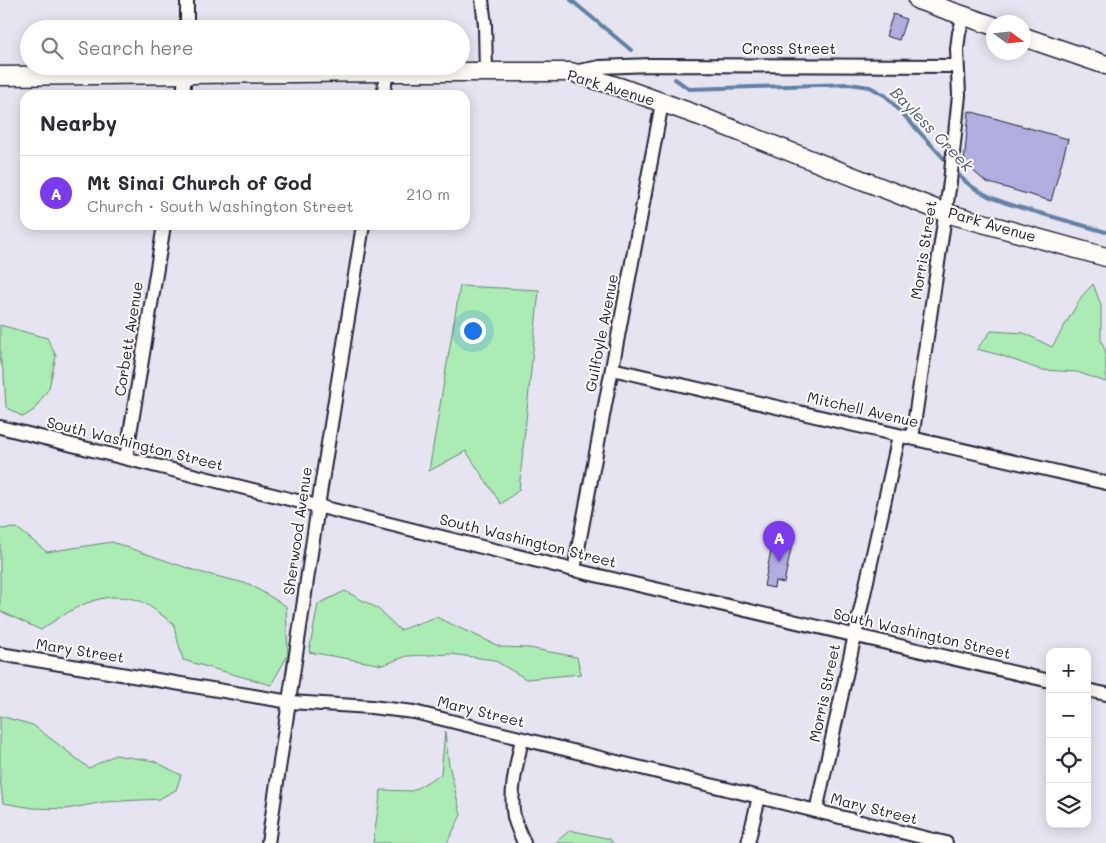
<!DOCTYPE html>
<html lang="en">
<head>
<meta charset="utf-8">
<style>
	body { margin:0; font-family:Mali,sans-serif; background:#f7f7f7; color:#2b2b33 }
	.controls { position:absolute; right:15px; bottom:15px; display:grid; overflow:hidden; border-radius:10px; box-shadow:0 2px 12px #0003 }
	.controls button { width:45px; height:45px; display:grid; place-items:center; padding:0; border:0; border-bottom:1px solid #e1e1e2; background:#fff; color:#2b2b33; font:25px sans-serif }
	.compass { position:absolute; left:986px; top:15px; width:45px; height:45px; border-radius:50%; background:#fff; box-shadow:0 2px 12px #0003; rotate:105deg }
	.you { position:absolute; left:472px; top:330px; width:18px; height:18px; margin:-12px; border:4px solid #fff; border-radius:50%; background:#1a73e8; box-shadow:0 0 0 8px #1a73e833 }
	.badge { display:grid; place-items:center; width:32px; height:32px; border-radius:50%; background:#7c3aed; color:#fff; font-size:16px; font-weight:700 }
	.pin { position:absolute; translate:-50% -41px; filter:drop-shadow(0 1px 2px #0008) }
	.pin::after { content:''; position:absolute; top:26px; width:18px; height:15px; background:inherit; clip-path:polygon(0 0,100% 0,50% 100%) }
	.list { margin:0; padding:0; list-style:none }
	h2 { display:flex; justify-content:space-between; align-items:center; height:65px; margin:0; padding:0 20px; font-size:21px }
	h2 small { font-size:16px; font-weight:400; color:#7c7c81 }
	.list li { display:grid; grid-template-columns:32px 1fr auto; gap:15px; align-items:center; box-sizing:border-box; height:75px; padding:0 20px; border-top:1px solid #e1e1e2 }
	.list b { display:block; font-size:19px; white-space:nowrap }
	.list p { margin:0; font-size:16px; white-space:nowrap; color:#7c7c81 }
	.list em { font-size:16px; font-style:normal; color:#7c7c81 }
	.icon { flex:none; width:28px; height:28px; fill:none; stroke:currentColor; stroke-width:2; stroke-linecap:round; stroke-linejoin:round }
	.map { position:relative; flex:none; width:1106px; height:843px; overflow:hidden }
	.search { position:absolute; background:#fff; box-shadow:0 2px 12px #0003; left:20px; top:20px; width:450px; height:55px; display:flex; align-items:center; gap:12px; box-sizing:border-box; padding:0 18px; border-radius:28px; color:#7c7c81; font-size:19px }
	.panel { position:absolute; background:#fff; box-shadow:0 2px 12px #0003; left:20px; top:90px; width:450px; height:140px; border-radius:15px }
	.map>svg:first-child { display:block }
	.green { fill:#abebb4; stroke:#668678 }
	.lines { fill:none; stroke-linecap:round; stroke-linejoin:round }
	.stream { stroke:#6381a5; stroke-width:4 }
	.building { fill:#b2adde; stroke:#22223b }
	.street-casing { stroke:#22223b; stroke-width:16 }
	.secondary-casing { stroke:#22223b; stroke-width:21 }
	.street { stroke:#fdfcf7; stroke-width:12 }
	.secondary { stroke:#fdfcf7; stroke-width:18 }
	.labels { text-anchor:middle; stroke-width:4; stroke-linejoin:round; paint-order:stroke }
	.street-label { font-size:15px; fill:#22223b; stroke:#fdfcf7 }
	.water-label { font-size:16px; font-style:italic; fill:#485979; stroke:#fdfcf7 }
</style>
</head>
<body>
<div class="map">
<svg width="1106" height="843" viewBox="0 0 1106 843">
	<rect width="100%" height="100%" fill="#e6e4f0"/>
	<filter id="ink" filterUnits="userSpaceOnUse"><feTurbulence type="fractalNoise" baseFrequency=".02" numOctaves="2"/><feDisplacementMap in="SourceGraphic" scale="10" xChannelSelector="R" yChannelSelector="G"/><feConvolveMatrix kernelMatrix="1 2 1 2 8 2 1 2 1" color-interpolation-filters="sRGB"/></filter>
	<g filter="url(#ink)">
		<!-- green -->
		<g class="green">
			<path d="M1093 284 1101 305V340L1106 353V382L1077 372 1041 370 1000 355 977 349 991 331 1024 333 1052 347 1082 296Z"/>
			<path d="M460 286 539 290 519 490 501 504 466 451 429 471Z"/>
			<path d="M0 325 47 338 56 356 49 388 34 410 23 417 6 407 4 374 0 358Z"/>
			<path d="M17 528 47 552 112 542 199 572 249 584 286 606 288 655 271 685 183 660 173 623C163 617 148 603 137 600 100 589 70 610 41 630L0 611V529Z"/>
			<path d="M345 591 377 608 400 630 436 617 501 647 529 648 577 657 581 674 526 679 494 660 451 654 407 656 383 665 309 652 318 604Z"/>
			<path d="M0 716 33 725 89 768 115 755 154 761 181 775 176 790 159 799 104 802 66 809 33 808 3 803 0 778Z"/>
			<path d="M445 732 449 765 461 815 447 843H373L381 790 412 791 441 774Z"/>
			<path d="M570 830 610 839 613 843H555Z"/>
		</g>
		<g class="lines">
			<!-- stream -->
			<g class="stream">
				<path d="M571 0 631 50"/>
				<path d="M675 79 689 89 849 84 870 87 886 96 949 164"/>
				<path d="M955 171C977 198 1012 205 1043 214 1064 220 1085 226 1106 232"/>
			</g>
		</g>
		<!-- building -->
		<g class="building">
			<path d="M893 14 906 19 899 40 886 36Z"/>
			<path d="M969 111 1068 139 1051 201 986 182 964 163Z"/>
			<path d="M773 540 792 544 784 583 775 581 774 588 764 586Z"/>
		</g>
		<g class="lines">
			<!-- street casing -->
			<g class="street-casing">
				<g id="street">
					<path d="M187 0V29"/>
					<path d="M482 0 485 25 486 72"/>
					<path d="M573 72 600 67 651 65 957 66"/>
					<path d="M183 95 186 66"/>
					<path d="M383 95 387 72"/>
					<path d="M612 369 1106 483"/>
					<path d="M0 427 574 570 1050 681"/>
					<path d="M912 438 950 182 959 95 957 49 959 33 964 16"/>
					<path d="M126 458 164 225"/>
					<path d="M574 570 662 103"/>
					<path d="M0 654 290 702 371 707 414 712 946 843"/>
					<path d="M1087 690 1106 694"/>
					<path d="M522 739C517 763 509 792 514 817 516 826 521 835 524 843"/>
					<path d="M816 811 899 436"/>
					<path d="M268 843 318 506 363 225"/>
					<path d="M748 843 759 797"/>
				</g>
			</g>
			<!-- secondary casing -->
			<g class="secondary-casing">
				<g id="secondary">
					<path d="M918 0 994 26"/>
					<path d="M1024 37 1106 65"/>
					<path d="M0 76 387 72H571L619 87 697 115 946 213 1106 257"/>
				</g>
			</g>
			<!-- street -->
			<use href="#street" class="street"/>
			<!-- secondary -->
			<use href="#secondary" class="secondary"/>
		</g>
	</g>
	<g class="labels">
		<!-- street labels -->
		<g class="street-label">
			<text x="789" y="54">Cross Street</text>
			<text transform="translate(611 88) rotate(17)" y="5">Park Avenue</text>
			<text transform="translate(992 225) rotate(16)" y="5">Park Avenue</text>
			<text transform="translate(924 250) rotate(-81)" y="5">Morris Street</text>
			<text transform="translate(602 333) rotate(-79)" y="5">Guilfoyle Avenue</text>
			<text transform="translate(129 339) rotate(-81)" y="5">Corbett Avenue</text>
			<text transform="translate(863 410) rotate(13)" y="5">Mitchell Avenue</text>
			<text transform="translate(135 444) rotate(14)" y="5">South Washington Street</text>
			<text transform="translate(298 531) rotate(-82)" y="5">Sherwood Avenue</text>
			<text transform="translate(528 541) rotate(14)" y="5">South Washington Street</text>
			<text transform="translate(922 634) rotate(13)" y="5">South Washington Street</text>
			<text transform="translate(80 651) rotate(9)" y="5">Mary Street</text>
			<text transform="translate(825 693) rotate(-78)" y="5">Morris Street</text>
			<text transform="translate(481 712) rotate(14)" y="5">Mary Street</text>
			<text transform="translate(874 809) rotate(14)" y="5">Mary Street</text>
		</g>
		<!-- water labels -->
		<g class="water-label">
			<text transform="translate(932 129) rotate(46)" y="6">Bayless Creek</text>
		</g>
	</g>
</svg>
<div class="controls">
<button>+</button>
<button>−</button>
<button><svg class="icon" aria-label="locate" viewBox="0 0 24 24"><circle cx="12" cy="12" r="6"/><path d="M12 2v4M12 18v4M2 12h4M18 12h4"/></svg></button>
<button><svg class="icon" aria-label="layers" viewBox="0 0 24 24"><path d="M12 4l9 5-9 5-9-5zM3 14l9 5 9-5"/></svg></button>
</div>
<svg class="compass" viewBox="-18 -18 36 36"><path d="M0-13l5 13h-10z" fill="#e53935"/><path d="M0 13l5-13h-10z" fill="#7c7c81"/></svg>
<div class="you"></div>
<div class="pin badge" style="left:779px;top:562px">A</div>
<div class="search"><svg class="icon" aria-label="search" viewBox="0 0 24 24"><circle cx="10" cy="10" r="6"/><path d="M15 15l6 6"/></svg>Search here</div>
<section class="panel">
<h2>Nearby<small></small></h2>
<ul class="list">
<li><span class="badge">A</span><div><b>Mt Sinai Church of God</b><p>Church · South Washington Street</p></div><em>210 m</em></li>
</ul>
</section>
</div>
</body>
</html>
